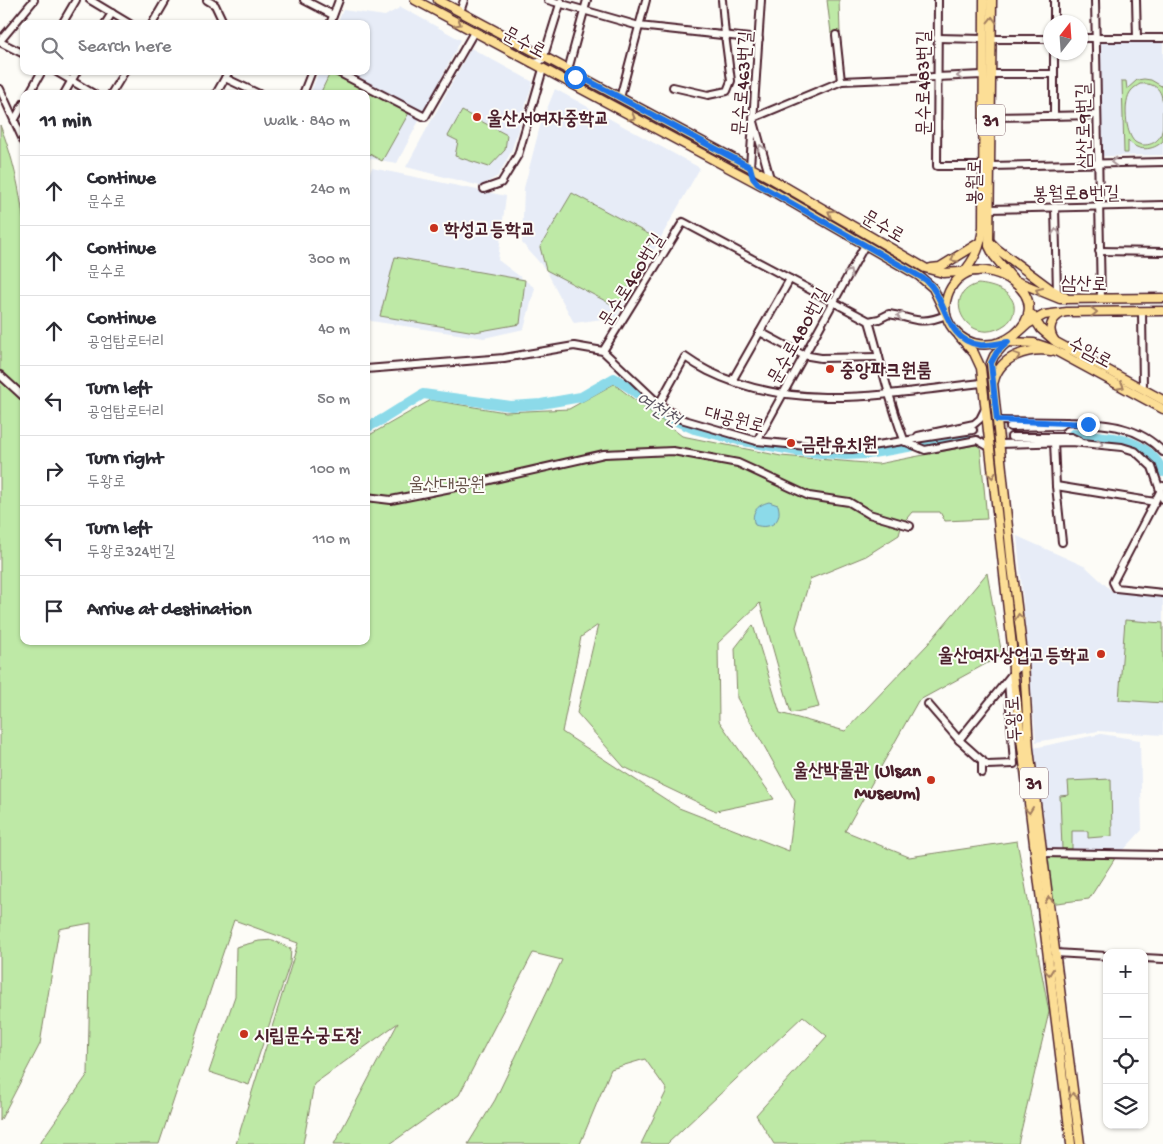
<!DOCTYPE html>
<html lang="en">
<head>
<meta charset="utf-8">
<style>
	body { margin:0; font-family:"Gochi Hand","Poor Story",sans-serif; background:#f7f7f7; color:#2b2b33 }
	.controls { position:absolute; right:15px; bottom:15px; display:grid; overflow:hidden; border-radius:10px; box-shadow:0 1px 4px #0004 }
	.controls button { width:45px; height:45px; display:grid; place-items:center; padding:0; border:0; border-bottom:1px solid #e1e1e2; background:#fff; color:#2b2b33; font:25px sans-serif }
	.compass { position:absolute; left:1043px; top:15px; width:45px; height:45px; border-radius:50%; background:#fff; box-shadow:0 1px 4px #0004; rotate:17deg }
	.stop { position:absolute; width:15px; height:15px; margin:-11px; border:4px solid #1a73e8; border-radius:50%; background:#fff }
	.stop.end { background:#1a73e8; border-color:#fff; box-shadow:0 1px 5px #0008 }
	.list { margin:0; padding:0; list-style:none }
	h2 { display:flex; justify-content:space-between; align-items:center; height:65px; margin:0; padding:0 20px; font-size:21px }
	h2 small { font-size:16px; font-weight:400; color:#7c7c81 }
	.list li { display:grid; grid-template-columns:32px 1fr auto; gap:15px; align-items:center; box-sizing:border-box; height:70px; padding:0 20px; border-top:1px solid #e1e1e2 }
	.list b { display:block; font-size:19px; white-space:nowrap }
	.list p { margin:0; font-size:16px; white-space:nowrap; color:#7c7c81 }
	.list em { font-size:16px; font-style:normal; color:#7c7c81 }
	.icon { flex:none; width:28px; height:28px; fill:none; stroke:currentColor; stroke-width:2; stroke-linecap:round; stroke-linejoin:round }
	.map { position:relative; flex:none; width:1163px; height:1144px; overflow:hidden }
	.search { position:absolute; background:#fff; box-shadow:0 1px 4px #0004; left:20px; top:20px; width:350px; height:55px; display:flex; align-items:center; gap:12px; box-sizing:border-box; padding:0 18px; border-radius:10px; color:#7c7c81; font-size:19px }
	.panel { position:absolute; background:#fff; box-shadow:0 1px 4px #0004; left:20px; top:90px; width:350px; height:555px; border-radius:10px }
	.map>svg:first-child { display:block }
	.built { fill:#e7ecf7 }
	.green { fill:#bee9a6; stroke:#848468; fill-rule:evenodd }
	.water { fill:#8cdae9; stroke:#728f9d }
	.lines { fill:none; stroke-linecap:round; stroke-linejoin:round }
	.river { stroke:#8cdae9; stroke-width:10 }
	.minor-tunnel { stroke:#d9d0ce; stroke-width:6; stroke-dasharray:6 3; stroke-linecap:butt }
	.minor-casing { stroke:#4a1f2b; stroke-width:10 }
	.major-casing { stroke:#4a1f2b; stroke-width:11 }
	.minor { stroke:#fdfcf7; stroke-width:6 }
	.major { stroke:#fcde96; stroke-width:8 }
	.oneway { stroke:#a37e60 }
	.oneway2 { stroke:#ac999b }
	.route { stroke:#1a73e8; stroke-width:6 }
	.poi-dot { fill:#c8321e; stroke:#fdfcf7; stroke-width:2 }
	.labels { text-anchor:middle; stroke-width:4; stroke-linejoin:round; paint-order:stroke }
	.shield { fill:#fdfcf7; stroke:#806168; stroke-width:1 }
	.shield-label { font-size:18px; font-weight:bold; fill:#4a1f2b }
	.street-label { font-size:19px; fill:#4a1f2b; stroke:#fdfcf7 }
	.poi-label { font-size:19px; font-weight:bold; fill:#4a1f2b; stroke:#fdfcf7; text-anchor:start }
	.park-label { font-size:19px; fill:#67524a; stroke:#fdfcf7 }
	.water-label { font-size:20px; font-style:italic; fill:#5e5764; stroke:#fdfcf7 }
</style>
</head>
<body>
<div class="map">
<svg width="1163" height="1144" viewBox="0 0 1163 1144">
	<rect width="100%" height="100%" fill="#fdfcf7"/>
	<filter id="ink" filterUnits="userSpaceOnUse"><feTurbulence type="fractalNoise" baseFrequency=".02" numOctaves="2"/><feDisplacementMap in="SourceGraphic" scale="10" xChannelSelector="R" yChannelSelector="G"/><feConvolveMatrix kernelMatrix="1 2 1 2 8 2 1 2 1" color-interpolation-filters="sRGB"/></filter>
	<g filter="url(#ink)">
		<!-- built -->
		<g class="built">
			<path d="M401 7 461 40 397 163 366 158V94H310L319 71H366V24H337L343 10 385 16Z"/>
			<path d="M1100 42H1163V155L1102 156Z"/>
			<path d="M471 48 533 82 511 152 498 176 480 186 406 167Z"/>
			<path d="M555 89 700 168 616 317 574 323 546 270 522 243 524 188 540 126Z"/>
			<path d="M372 168 506 196 498 260 535 288 524 329 484 338 371 321 366 315V181Z"/>
			<path d="M1017 536 1086 567 1113 592 1163 596V735L1098 731 1036 742Z"/>
			<path d="M1101 734 1140 740 1142 830 1121 853H1043L1029 749Z"/>
		</g>
		<!-- green -->
		<g class="green">
			<path d="M827 0H839L840 33H831Z"/>
			<path d="M331 71 410 111 382 161 366 152V94H320Z"/>
			<path d="M1144 79 1151 80 1163 87V141C1153 151 1137 152 1128 140V153H1124L1122 81H1126L1127 89 1137 80ZM1140 84C1163 82 1163 98 1163 115 1163 120 1163 126 1162 131 1160 143 1145 149 1135 142 1125 134 1123 100 1131 91 1133 88 1137 86 1140 84Z"/>
			<path d="M462 111 507 135 505 150 489 167 455 156 458 141 448 136Z"/>
			<path d="M0 125C13 157 20 190 24 224V641H366V437L431 400 505 412 569 409 614 384 682 436 781 456 878 464 980 444 987 519 945 521 940 512H912L902 524 899 535 866 556 810 579 796 627 819 707 791 713 760 603 718 643 719 721 774 799 716 811 624 767 577 713 598 625 581 637 562 732 679 808 789 851 795 801 737 698 735 648 753 625 780 713 845 731 928 644 987 573 1002 655 918 701 845 831 909 857 1017 841 1049 1012 1018 1144H774L756 1115 827 1036 803 1016 667 1144H641L667 1090 645 1059 611 1069 580 1144H468L495 1100 562 960 533 953 459 1095 390 1144H334L398 1023 314 1084 303 1144H236L298 943 234 920 159 1144H39L88 1074 91 923 59 929 40 1044 0 1121Z"/>
			<path d="M572 193 654 237 645 251 649 253 617 307 546 270 540 247Z"/>
			<path d="M395 257 525 280 520 324 475 332 380 316Z"/>
			<path d="M978 284C992 285 1017 292 1014 311 1013 316 1011 320 1006 324 969 351 938 294 978 284Z"/>
			<path d="M1125 620 1163 623V703L1119 700Z"/>
			<path d="M1111 779 1112 836 1088 838V831H1072V849H1062L1060 796 1069 795 1068 781Z"/>
			<path d="M1043 853 1117 855 1089 899 1049 904Z"/>
			<path d="M273 940 291 949 290 963 249 1085 209 1072 235 996 236 947 259 941Z"/>
		</g>
		<!-- water -->
		<path class="water" d="M769 502 778 505C783 522 770 530 755 525 750 513 757 505 769 502Z"/>
		<g class="lines">
			<!-- river -->
			<g class="river">
				<path d="M366 428 383 419 423 394 511 406 541 404 581 397 614 378 630 388 665 416 694 429 738 440 797 451 846 455 867 454 966 437"/>
				<path d="M1073 434C1107 437 1147 436 1163 472"/>
			</g>
			<!-- minor-tunnel -->
			<g class="minor-tunnel">
				<path d="M973 430 1010 427"/>
				<path d="M974 438 1011 437"/>
			</g>
			<!-- minor casing -->
			<g class="minor-casing">
				<g id="minor">
					<path d="M90 0 130 24"/>
					<path d="M207 0 215 5 224 24"/>
					<path d="M304 0 333 15"/>
					<path d="M548 0 639 26 759 39"/>
					<path d="M938 0 937 166H983"/>
					<path d="M1054 0V22"/>
					<path d="M1095 0 1101 299"/>
					<path d="M1136 0 1137 38"/>
					<path d="M460 12 464 0"/>
					<path d="M62 24 76 0"/>
					<path d="M105 24 112 13"/>
					<path d="M152 24 166 0"/>
					<path d="M330 24 339 0"/>
					<path d="M836 35 841 81"/>
					<path d="M937 38 983 39"/>
					<path d="M1080 38H1163"/>
					<path d="M992 39H1050"/>
					<path d="M0 41 34 0"/>
					<path d="M0 42 24 54"/>
					<path d="M1054 52V116"/>
					<path d="M532 63 539 62 543 59 561 1"/>
					<path d="M568 70 587 0"/>
					<path d="M55 71 94 94"/>
					<path d="M336 71 425 117 474 32"/>
					<path d="M991 74H1054"/>
					<path d="M225 78 259 94"/>
					<path d="M673 87 708 95 727 91 731 81 725 35 722 0"/>
					<path d="M0 89 24 142"/>
					<path d="M29 94 42 71"/>
					<path d="M64 94 77 71"/>
					<path d="M111 94 125 71"/>
					<path d="M216 94 229 71"/>
					<path d="M303 94 312 71"/>
					<path d="M620 98 646 0"/>
					<path d="M991 117 1097 115"/>
					<path d="M15 119 24 103"/>
					<path d="M990 166 1163 162"/>
					<path d="M750 167 761 0"/>
					<path d="M770 178 753 118 842 81 983 75"/>
					<path d="M484 189 501 183 518 155 543 69"/>
					<path d="M1055 207 1057 293"/>
					<path d="M989 209 1163 205"/>
					<path d="M1099 251 1163 252"/>
					<path d="M1142 311 1143 389"/>
					<path d="M869 321C881 361 889 402 905 442"/>
					<path d="M760 332 803 355 821 358 879 357"/>
					<path d="M603 351 683 222 869 321 879 319 889 314C915 318 919 326 946 315"/>
					<path d="M366 369 504 358 574 346 603 351 659 404 681 419 757 441 826 448 852 449 973 430"/>
					<path d="M0 375 24 397"/>
					<path d="M732 381 790 279"/>
					<path d="M659 404 685 357C692 362 700 367 708 371 794 414 892 393 982 383"/>
					<path d="M997 421 1066 422"/>
					<path d="M1010 427 1060 426 1067 422C1103 424 1137 424 1163 452"/>
					<path d="M918 436 974 424 980 419 985 409"/>
					<path d="M1011 437H1071L1079 441"/>
					<path d="M757 441 865 245"/>
					<path d="M906 442 925 450 977 440 989 447"/>
					<path d="M1054 442 1056 486 1062 542"/>
					<path d="M999 444 1072 442 1122 447 1135 451 1152 467 1163 499"/>
					<path d="M1056 486 1155 502"/>
					<path d="M1163 486 1113 582 1116 588 1163 593"/>
					<path d="M366 497 391 500 481 482 604 454 673 451 738 463 809 496 849 502 869 514 910 526"/>
					<path d="M1008 680 1014 764 987 765 959 740 1013 673 1024 662"/>
					<path d="M928 704 959 740"/>
					<path d="M982 760V773"/>
					<path d="M1043 853 1163 855"/>
					<path d="M1055 953 1107 956"/>
					<path d="M1144 958 1163 959"/>
				</g>
			</g>
			<!-- major casing -->
			<g class="major-casing">
				<g id="major">
					<path d="M415 0 772 191 919 276 933 288 946 315"/>
					<path d="M438 0 770 178 925 268 943 273 977 271"/>
					<path d="M992 0 989 246 994 256 1024 292"/>
					<path d="M990 242 997 249 1052 290 1065 297"/>
					<path d="M931 268 940 267 979 243"/>
					<path d="M972 271C985 269 1001 273 1012 281 1062 316 988 372 953 329 937 309 948 279 972 271Z"/>
					<path d="M963 273C975 259 981 246 983 227L984 0"/>
					<path d="M1016 281 1060 299 1163 298"/>
					<path d="M1032 315 1041 329 1056 342 1163 400"/>
					<path d="M959 336 974 353 981 368 1012 646 1013 673 1071 1144"/>
					<path d="M1054 340C1047 329 1051 319 1062 313"/>
					<path d="M1007 342 1034 343 1052 349 1163 409"/>
					<path d="M994 381C1000 356 1028 348 1051 351"/>
					<path d="M1080 1144 1029 749 1024 662 1012 566 991 363 994 356 1002 347 1028 324 1044 315 1067 312 1163 311"/>
				</g>
			</g>
			<!-- minor -->
			<use href="#minor" class="minor"/>
			<!-- major -->
			<use href="#major" class="major"/>
		</g>
		<!-- one-way arrows -->
		<defs><path id="oneway-chevron" d="M-2-3.5L2.5 0L-2 3.5" fill="none" stroke-width="1.6" stroke-linecap="round" stroke-linejoin="round" transform="scale(1.25)"/></defs>
		<g class="oneway">
			<use href="#oneway-chevron" transform="translate(992 20) rotate(-89)"/>
			<use href="#oneway-chevron" transform="translate(458 23) rotate(28)"/>
			<use href="#oneway-chevron" transform="translate(632 117) rotate(28)"/>
			<use href="#oneway-chevron" transform="translate(831 213) rotate(-150)"/>
			<use href="#oneway-chevron" transform="translate(954 259) rotate(150)"/>
			<use href="#oneway-chevron" transform="translate(1039 291) rotate(-155)"/>
			<use href="#oneway-chevron" transform="translate(1094 312) rotate(-1)"/>
			<use href="#oneway-chevron" transform="translate(1017 356) rotate(-19)"/>
			<use href="#oneway-chevron" transform="translate(1121 386) rotate(28)"/>
			<use href="#oneway-chevron" transform="translate(992 475) rotate(83)"/>
			<use href="#oneway-chevron" transform="translate(1019 617) rotate(-97)"/>
			<use href="#oneway-chevron" transform="translate(1029 810) rotate(83)"/>
			<use href="#oneway-chevron" transform="translate(1049 900) rotate(-97)"/>
			<use href="#oneway-chevron" transform="translate(1049 972) rotate(83)"/>
			<use href="#oneway-chevron" transform="translate(1073 1096) rotate(-97)"/>
		</g>
		<g class="oneway2">
			<use href="#oneway-chevron" transform="translate(960 76) rotate(177)"/>
			<use href="#oneway-chevron" transform="translate(761 148) rotate(-105)"/>
			<use href="#oneway-chevron" transform="translate(1114 162) rotate(179)"/>
			<use href="#oneway-chevron" transform="translate(1056 232) rotate(-92)"/>
			<use href="#oneway-chevron" transform="translate(849 273) rotate(-60)"/>
			<use href="#oneway-chevron" transform="translate(900 316) rotate(-168)"/>
			<use href="#oneway-chevron" transform="translate(1100 444) rotate(5)"/>
		</g>
	</g>
	<g class="lines" filter="url(#ink)">
		<!-- route -->
		<path class="route" d="M575 77 587 80 750 167 753 178 758 184 926 280C948 300 944 340 980 345 989 346 999 343 1008 342L997 352 991 363 997 420 1088 424"/>
	</g>
	<!-- markers -->
	<g class="poi-dot">
		<circle cx="477" cy="117" r="5"/>
		<circle cx="434" cy="228" r="5"/>
		<circle cx="830" cy="369" r="5"/>
		<circle cx="791" cy="443" r="5"/>
		<circle cx="1101" cy="654" r="5"/>
		<circle cx="931" cy="780" r="5"/>
		<circle cx="244" cy="1034" r="5"/>
	</g>
	<g class="labels">
		<!-- shield labels -->
		<g class="shield">
			<rect x="977" y="104.5" width="28" height="31" rx="4"/>
			<rect x="1020" y="767.5" width="28" height="31" rx="4"/>
		</g>
		<g class="shield-label">
			<text x="991" y="126">31</text>
			<text x="1034" y="789">31</text>
		</g>
		<!-- street labels -->
		<g class="street-label">
			<text transform="translate(525 41) rotate(28)" y="7">문수로</text>
			<text transform="translate(741 83) rotate(-86)" y="7">문수로463번길</text>
			<text transform="translate(922 83) rotate(-90)" y="7">문수로483번길</text>
			<text transform="translate(1082 126) rotate(-91)" y="7">삼산로9번길</text>
			<text transform="translate(973 182) rotate(-89)" y="7">봉월로</text>
			<text transform="translate(1076 192) rotate(-1)" y="7">봉월로8번길</text>
			<text transform="translate(884 225) rotate(30)" y="7">문수로</text>
			<text transform="translate(630 279) rotate(-58)" y="7">문수로460번길</text>
			<text transform="translate(1084 282) rotate(2)" y="7">삼산로</text>
			<text transform="translate(797 335) rotate(-61)" y="7">문수로480번길</text>
			<text transform="translate(1091 351) rotate(28)" y="7">수암로</text>
			<text transform="translate(735 418) rotate(14)" y="7">대공원로</text>
			<text transform="translate(1012 719) rotate(-93)" y="7">두왕로</text>
		</g>
		<!-- poi labels -->
		<g class="poi-label">
			<text x="487" y="124">울산서여자중학교</text>
			<text x="444" y="235">학성고등학교</text>
			<text x="840" y="376">중앙파크원룸</text>
			<text x="801" y="450">금란유치원</text>
			<text x="1091" y="661" text-anchor="end">울산여자상업고등학교</text>
			<text x="921" y="776" text-anchor="end">울산박물관 (Ulsan<tspan x="921" dy="22">Museum)</tspan></text>
			<text x="254" y="1041">시립문수궁도장</text>
		</g>
		<!-- park labels -->
		<g class="park-label">
			<text x="447" y="490">울산대공원</text>
		</g>
		<!-- water labels -->
		<g class="water-label">
			<text transform="translate(659 408) rotate(32)" y="7">여천천</text>
		</g>
	</g>
</svg>
<div class="controls">
<button>+</button>
<button>−</button>
<button><svg class="icon" aria-label="locate" viewBox="0 0 24 24"><circle cx="12" cy="12" r="6"/><path d="M12 2v4M12 18v4M2 12h4M18 12h4"/></svg></button>
<button><svg class="icon" aria-label="layers" viewBox="0 0 24 24"><path d="M12 4l9 5-9 5-9-5zM3 14l9 5 9-5"/></svg></button>
</div>
<svg class="compass" viewBox="-18 -18 36 36"><path d="M0-13l5 13h-10z" fill="#e53935"/><path d="M0 13l5-13h-10z" fill="#7c7c81"/></svg>
<div class="stop" style="left:575px;top:77px"></div>
<div class="stop end" style="left:1088px;top:424px"></div>
<div class="search"><svg class="icon" aria-label="search" viewBox="0 0 24 24"><circle cx="10" cy="10" r="6"/><path d="M15 15l6 6"/></svg>Search here</div>
<section class="panel">
<h2>11 min<small>Walk · 840 m</small></h2>
<ul class="list">
<li><svg class="icon" aria-label="ahead" viewBox="0 0 24 24"><path d="M12 20V5M6 11l6-6 6 6"/></svg><div><b>Continue</b><p>문수로</p></div><em>240 m</em></li>
<li><svg class="icon" aria-label="ahead" viewBox="0 0 24 24"><path d="M12 20V5M6 11l6-6 6 6"/></svg><div><b>Continue</b><p>문수로</p></div><em>300 m</em></li>
<li><svg class="icon" aria-label="ahead" viewBox="0 0 24 24"><path d="M12 20V5M6 11l6-6 6 6"/></svg><div><b>Continue</b><p>공업탑로터리</p></div><em>40 m</em></li>
<li><svg class="icon" aria-label="left" viewBox="0 0 24 24"><path d="M17 20v-9H6M10 6l-5 5 5 5"/></svg><div><b>Turn left</b><p>공업탑로터리</p></div><em>50 m</em></li>
<li><svg class="icon" aria-label="right" viewBox="0 0 24 24"><path d="M7 20v-9h11M14 6l5 5-5 5"/></svg><div><b>Turn right</b><p>두왕로</p></div><em>100 m</em></li>
<li><svg class="icon" aria-label="left" viewBox="0 0 24 24"><path d="M17 20v-9H6M10 6l-5 5 5 5"/></svg><div><b>Turn left</b><p>두왕로324번길</p></div><em>110 m</em></li>
<li><svg class="icon" aria-label="arrive" viewBox="0 0 24 24"><path d="M6 21V4h12l-3 4 3 4H6"/></svg><div><b>Arrive at destination</b></div></li>
</ul>
</section>
</div>
</body>
</html>
